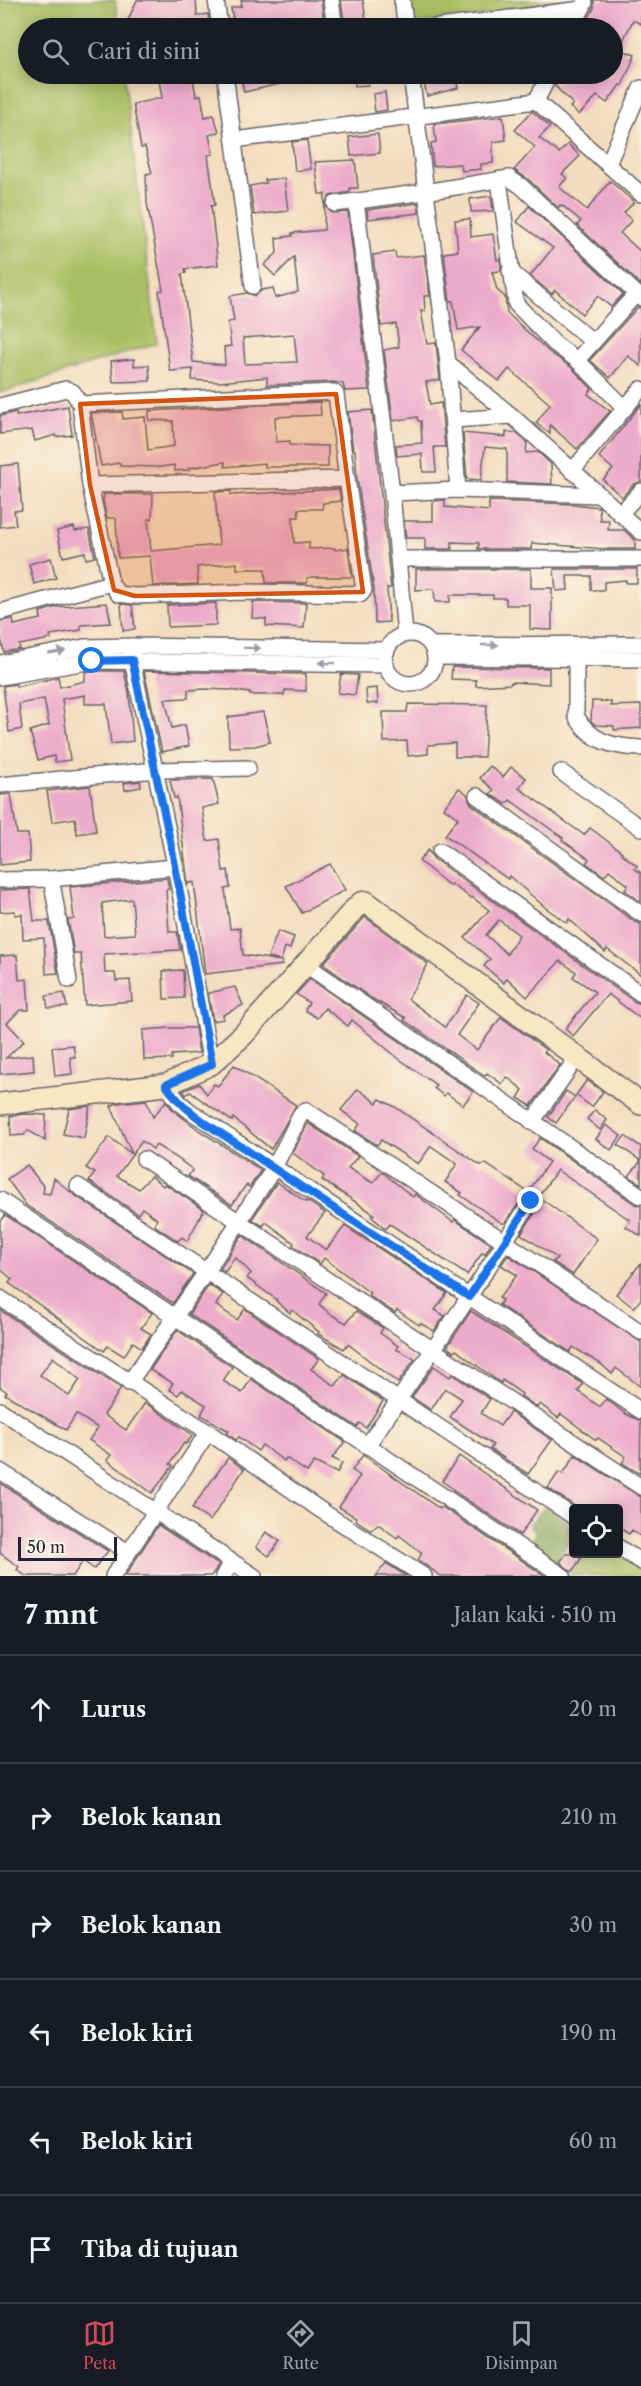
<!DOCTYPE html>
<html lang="id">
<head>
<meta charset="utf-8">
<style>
	body { margin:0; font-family:"Libre Caslon Text",serif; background:#242831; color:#f1f3f6 }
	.controls { position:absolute; right:18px; bottom:18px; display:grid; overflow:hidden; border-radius:6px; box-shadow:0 3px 15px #0003 }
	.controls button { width:54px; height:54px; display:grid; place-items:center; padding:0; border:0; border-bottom:2px solid #363941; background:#171b24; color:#f1f3f6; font:30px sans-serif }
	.scale { position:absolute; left:18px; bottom:15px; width:99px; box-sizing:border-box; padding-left:6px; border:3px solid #22223b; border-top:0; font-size:16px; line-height:21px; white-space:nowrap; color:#22223b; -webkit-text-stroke:4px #fcf5e5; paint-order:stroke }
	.stop { position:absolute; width:18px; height:18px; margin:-14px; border:4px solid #1a73e8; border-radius:50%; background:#fff }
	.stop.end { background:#1a73e8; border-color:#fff; box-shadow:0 2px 6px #0008 }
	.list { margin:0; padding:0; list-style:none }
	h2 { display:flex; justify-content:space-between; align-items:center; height:78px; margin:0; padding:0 24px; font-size:26px }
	h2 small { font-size:20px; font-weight:400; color:#9ea1a6 }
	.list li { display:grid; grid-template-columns:39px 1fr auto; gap:18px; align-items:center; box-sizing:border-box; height:108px; padding:0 24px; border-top:2px solid #363941 }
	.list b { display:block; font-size:22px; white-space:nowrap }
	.list em { font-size:20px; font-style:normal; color:#9ea1a6 }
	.icon { flex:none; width:33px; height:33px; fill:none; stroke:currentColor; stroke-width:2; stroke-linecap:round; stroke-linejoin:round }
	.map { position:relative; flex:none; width:641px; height:1576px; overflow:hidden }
	.search { position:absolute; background:#171b24; box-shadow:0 3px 15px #0003; left:18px; right:18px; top:18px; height:66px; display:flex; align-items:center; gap:15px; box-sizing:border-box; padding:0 21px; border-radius:33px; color:#9ea1a6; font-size:22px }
	.sheet { height:726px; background:#171b24 }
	nav { display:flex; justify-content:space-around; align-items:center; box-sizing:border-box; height:84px; border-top:2px solid #363941; background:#171b24; font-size:16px; color:#9ea1a6 }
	nav a { display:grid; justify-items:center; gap:3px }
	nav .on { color:#d1495b }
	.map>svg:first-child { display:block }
	.green { fill:#a9bd61; stroke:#66704e; stroke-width:1.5 }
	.forest { fill:#86a457; stroke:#546349; stroke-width:1.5 }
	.building { fill:#ecabca; fill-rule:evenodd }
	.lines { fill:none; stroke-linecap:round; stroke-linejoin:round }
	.street-casing { stroke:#6b6369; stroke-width:18 }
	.secondary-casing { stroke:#6b6369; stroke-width:24 }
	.street { stroke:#fff; stroke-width:15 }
	.secondary { stroke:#f7e8c3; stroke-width:21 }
	.oneway { fill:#9c9ca7 }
	.route { stroke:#1a73e8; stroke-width:8 }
	.marked { fill:#d45411; fill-opacity:0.2; stroke:#d45411; stroke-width:4.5; stroke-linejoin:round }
</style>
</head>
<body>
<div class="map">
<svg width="641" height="1576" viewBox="0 0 641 1576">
	<rect width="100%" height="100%" fill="#fcf5e5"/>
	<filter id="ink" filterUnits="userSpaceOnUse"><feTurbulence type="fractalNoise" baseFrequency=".0167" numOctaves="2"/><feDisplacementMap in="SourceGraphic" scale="12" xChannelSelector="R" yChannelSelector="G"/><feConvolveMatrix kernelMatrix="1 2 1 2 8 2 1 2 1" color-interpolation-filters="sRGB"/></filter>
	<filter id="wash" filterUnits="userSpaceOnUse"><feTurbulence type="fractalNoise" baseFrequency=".008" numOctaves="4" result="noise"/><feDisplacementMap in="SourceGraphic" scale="24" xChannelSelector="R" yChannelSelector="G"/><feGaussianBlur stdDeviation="1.35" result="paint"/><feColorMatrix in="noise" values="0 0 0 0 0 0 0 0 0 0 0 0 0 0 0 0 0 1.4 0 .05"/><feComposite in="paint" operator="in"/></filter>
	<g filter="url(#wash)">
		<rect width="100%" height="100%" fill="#f3ddbe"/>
		<!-- green -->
		<g class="green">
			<path d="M0 0H115L119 28H28V74H124L157 343 0 393Z"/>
			<path d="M406 0H573V4L409 25Z"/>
			<path d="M584 1554H618L641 1569V1576H574L570 1574Z"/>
		</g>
		<!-- forest -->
		<path class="forest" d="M545 1506 569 1524 567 1533 573 1528V1535L554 1564 529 1544 537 1532 530 1526C533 1519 540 1514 545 1506Z"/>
		<g id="blocks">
			<!-- building -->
			<g class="building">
				<path d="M137 0H196L197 16 208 14 209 23 198 26V28H147L128 20Z"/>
				<path d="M241 0H321L325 28H231L229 19 233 18 231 8 242 6Z"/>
				<path d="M341 0H363L367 28H345Z"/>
				<path d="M594 0H641V24L633 20 619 49 635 55 622 86 620 85 607 103 597 96 579 115 570 107 573 104 555 86 560 74H612V28H593L585 25 594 8Z"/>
				<path d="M158 74H192L196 96 201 95 205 117 214 115 219 132 209 135 213 154 208 155 215 205 211 206 218 265 185 269 186 273 182 274 193 362 225 365 224 347 231 346 228 322 234 321 230 296 247 293 255 296 262 290 273 288 275 298 298 292 294 257 275 276 264 265 277 253 276 238 292 236V233L324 230 325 194H319L315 162 355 160 358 188H350V192L330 196 325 205 332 213 348 212 369 390 345 391 343 384 334 382 267 385V377L220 382 192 380 193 369 170 371 159 291 163 290 147 203 146 174 152 173 145 147 141 148 133 104 162 98ZM294 334 297 362 245 364 243 338Z"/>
				<path d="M240 74H307L308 78 244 92Z"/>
				<path d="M354 74H368V85L355 86Z"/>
				<path d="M422 74H455L458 88 427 96Z"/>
				<path d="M385 92 387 110 375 112 373 94Z"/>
				<path d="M532 111 550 127 539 138 559 153 568 144 580 156 562 174 567 178 559 187 587 210 610 181 634 202 624 213 632 220 620 233 641 252V285L577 225 581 221 564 207 560 205 558 208 528 179 514 170 535 147 515 130Z"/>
				<path d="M503 116 506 140 493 142V163L481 164V169L462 171 461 164 433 166 431 143 436 142 434 124Z"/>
				<path d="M378 134 380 153 351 156 349 137Z"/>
				<path d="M307 140 311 169 295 171 292 142Z"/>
				<path d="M284 178 288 211 254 215 250 186 266 183 265 180Z"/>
				<path d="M491 196 493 211 471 212 470 199Z"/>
				<path d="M418 203 419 213 368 219 367 210Z"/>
				<path d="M529 206 623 294 611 307 598 296 582 314 555 290 552 294 530 276 553 248 517 222Z"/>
				<path d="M470 219 471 237 493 234 497 260 500 259 501 267 500 271 492 272 497 290 505 297 507 313 549 352 571 367 592 389 588 394 610 411 577 449 550 425V434L536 423 550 404 529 386 509 369 499 381 461 350 480 327 458 330 453 301H450L444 253 458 251 455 220Z"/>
				<path d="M395 252 396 258 424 255 430 296H424L425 311H421L427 344 436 343 440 380 426 382 430 405 441 403 445 447H434L436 472H423L422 454 397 456 396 445 422 443 421 421H418L417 417 393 421 384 350 399 347 396 324 381 326 373 255Z"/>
				<path d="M638 307 641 308V366L628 356 610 378 590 360Z"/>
				<path d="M134 359V366L149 365 150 381 113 382 111 361Z"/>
				<path d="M320 402 321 415 275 417 276 442 290 441V445L328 446V467H265V463L225 467V462L189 468V470L175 471 174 465 161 467 120 466V463L101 466 91 413 122 412 123 419 145 417 148 450 174 446 173 421 149 420V411Z"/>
				<path d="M641 404V482L634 484 622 497 603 480 613 469 599 457Z"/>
				<path d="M68 406 72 435 56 437V435L35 441 32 430 0 434V416L16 412V416Z"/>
				<path d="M372 410 391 588H387L389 622 375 623 374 589 357 478 355 450H353L348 412Z"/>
				<path d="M506 432 516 433 527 442 526 453 538 452 551 464 552 484 507 482V449L485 447 481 480 467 479 463 433 506 437Z"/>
				<path d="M18 464 22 510 14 511 16 525 0 527V466Z"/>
				<path d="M339 489 341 501 323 503 322 509H298L299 517H293L294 543 309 542V549L335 548V550L348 548 352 577H311L307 578V583H266L265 569H237V563L197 567 198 584 153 586 150 556 118 558 116 518H107L103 501 104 494H153L152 519H148L151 551 219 545 215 492 231 491V495Z"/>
				<path d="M445 500V507L489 511V501L574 504 599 507 600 520H609L608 530H624L635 540V549H605L532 543 531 549H478L479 543 452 542V549H425V538H406L404 521H433V501Z"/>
				<path d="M74 527 75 531 89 529 95 557 86 559 85 552 63 557 57 531Z"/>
				<path d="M51 558 56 578 34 584 29 564Z"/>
				<path d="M416 569H531V588H552V630L530 629V605H506V598H493V595H450V602H435L434 589 416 590Z"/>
				<path d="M554 569H637V583H626V580L604 582V590H591V576H567L568 590 556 591Z"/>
				<path d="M253 602 306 603 304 628 266 626V619L252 618Z"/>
				<path d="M107 603 111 623 81 625V630L50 635 51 639 19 645 20 649 4 652 0 634V621L13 619 14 625 41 619 40 612 56 607Z"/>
				<path d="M216 603V625L168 627 167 605Z"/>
				<path d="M121 604 132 605 135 629 123 631Z"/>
				<path d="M452 667 549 668V684L511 682V684L476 686V680L451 679Z"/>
				<path d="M93 671H124L129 692 133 741 111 744 106 704H85V695L62 699 70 760 55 762 54 756 38 760 30 731 49 725 44 699 19 704 22 729 9 732 3 686 16 684V687L58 677 60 687 85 681V672Z"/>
				<path d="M144 671 306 674V691L285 690 284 695H250V693L229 690 205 689 188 690V698L165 699 172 728 185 725 189 746 162 752Z"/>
				<path d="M341 674 358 675 355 695 338 693Z"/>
				<path d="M377 688 378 703 367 704 366 689Z"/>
				<path d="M592 701 611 702V706L641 705V728L614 730V726L596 725 591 721Z"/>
				<path d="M408 704 487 705 484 757H455V743L428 745V754L408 756 407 741 384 742 383 712H407Z"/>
				<path d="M263 712 270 742 255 746 229 747 228 717Z"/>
				<path d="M490 766 503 777 511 767 526 778 519 788 584 835 590 828 622 852 621 853 637 866 635 869 641 873V902L625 890 628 885 609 870 604 876 586 863 589 859 562 840 563 838 510 800 506 804 490 794 494 790 480 778Z"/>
				<path d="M213 779 219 804 202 808 207 841 219 839 223 871 228 870 230 888 225 889 230 929 240 928 243 955 282 961V965L205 974 194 882 188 884 177 797 174 798 170 780Z"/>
				<path d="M140 781 141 787 125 790 124 783Z"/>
				<path d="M90 786 96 831 77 834 75 818 52 822 47 791Z"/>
				<path d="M459 788 467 794 471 804 635 922 641 924V975L607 949 605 952 569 919 567 923 546 908 509 876 508 879 445 835 458 818 444 808Z"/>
				<path d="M11 794 17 834H28L30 862 0 865V795Z"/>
				<path d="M428 850 434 859 635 1002 641 1004V1019L608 994 573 1036 565 1029 595 992 573 977 576 972 560 961 527 997 507 978 504 983 484 966 490 959 465 938 489 910 472 897 471 898 451 884 450 886 419 861ZM499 920 519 935 507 954 486 935Z"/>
				<path d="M330 864 345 890 302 913 286 886Z"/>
				<path d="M167 878 169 889 166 890 169 932H177L180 950 104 954 105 973H115L116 981 130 980 132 1001 85 1005 81 954H74L68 920 74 919 70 887ZM132 899 135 934 104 936 102 903Z"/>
				<path d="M30 889 34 921H49L58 973 46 974 44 938 23 939 22 914 15 915V911L0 912V890Z"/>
				<path d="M365 917 428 964 408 999 445 1027 467 995 479 1003 457 1035 477 1050 501 1017 546 1050 544 1052 560 1065 531 1106 518 1098 523 1090 507 1077 502 1084 487 1073 485 1076 404 1020 406 1018 371 998 323 964Z"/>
				<path d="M278 931 294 937 290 949 285 947 281 961 268 957Z"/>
				<path d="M17 955 19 980 27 979 29 1010H20L7 1023 24 1041 6 1058 33 1055 34 1071 0 1074V956Z"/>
				<path d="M183 970 184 998 164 999 163 971Z"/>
				<path d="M310 979 473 1092 463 1105 446 1093 444 1096 434 1088 436 1085 398 1058 352 1020 348 1026 325 1008 317 1018 305 1010 309 1003 296 994Z"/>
				<path d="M235 987 243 1005 223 1015 224 1019 213 1021 208 993Z"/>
				<path d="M64 993 67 1007 48 1008 46 996Z"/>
				<path d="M170 1028H195L199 1053 172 1055V1059L144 1060 143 1030Z"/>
				<path d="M73 1045 75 1057H70L72 1074 55 1076 52 1047Z"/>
				<path d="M234 1065 296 1105 271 1149 233 1118 232 1121 190 1092 186 1095 183 1091 199 1084 207 1094 214 1084 218 1086Z"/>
				<path d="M587 1080 603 1092 592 1107 576 1095Z"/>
				<path d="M358 1089 377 1103 380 1099 395 1107 480 1165 486 1164 528 1192 549 1162 532 1149 540 1138 635 1204 641 1206V1236L626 1227 630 1220 557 1170 539 1196 532 1191 526 1193 505 1223H502L460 1195 462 1193 445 1182 457 1164 431 1146 418 1164 381 1140 377 1145 355 1131 360 1124 341 1110Z"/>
				<path d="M566 1091 575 1097 556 1123 548 1117Z"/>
				<path d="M146 1100 153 1117 166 1101 173 1110 200 1131 261 1170 250 1187 246 1185 232 1205 188 1176 193 1170 177 1158 156 1145 153 1149 142 1141 117 1176 139 1189 151 1176 163 1186 165 1184 204 1210 187 1241 182 1237 178 1241 154 1225 157 1219 142 1208 138 1214 89 1181 95 1173 86 1168 109 1137 132 1154 111 1106 117 1103Z"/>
				<path d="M90 1106 84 1138 63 1134 69 1109Z"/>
				<path d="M595 1110 607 1120 600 1130 587 1119Z"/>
				<path d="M25 1114 46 1115 45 1141 28 1130 24 1135 11 1136 10 1116Z"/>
				<path d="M308 1123 358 1156 348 1168 373 1183 382 1172 413 1197 415 1194 453 1222 455 1220 491 1244 485 1254 482 1253 467 1275 390 1224 386 1229 372 1217 374 1214 322 1180 324 1176 293 1153Z"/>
				<path d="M606 1125 621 1136 611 1150 596 1139Z"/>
				<path d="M625 1136 641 1147V1184L629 1176 641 1161 618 1145Z"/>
				<path d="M27 1165 44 1187 43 1193 50 1194 54 1178 73 1194 193 1274 173 1303 26 1205 7 1179Z"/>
				<path d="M277 1182 306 1202 307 1201 325 1213 307 1236 326 1250 345 1226 447 1293 435 1310 445 1316 434 1331 420 1323 419 1325 397 1310 395 1313 368 1295 370 1293 324 1258 320 1264 293 1245 294 1243 266 1222 263 1226 252 1219Z"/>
				<path d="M540 1198 597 1239 573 1275 553 1262 557 1258 521 1234 539 1206Z"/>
				<path d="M5 1215 152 1313 141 1328 151 1334 142 1348 133 1342 124 1356 108 1346 104 1351 9 1283 12 1279 0 1269V1223Z"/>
				<path d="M242 1235 326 1293 319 1304 330 1314 346 1323 356 1311 383 1328 380 1333 398 1346 396 1349 415 1359 398 1383 348 1344 344 1349 318 1334 319 1332 292 1310 290 1313 276 1301 277 1300 247 1278 251 1273 235 1257 225 1272 220 1269Z"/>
				<path d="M508 1255 641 1342V1387L616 1368 612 1374 601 1364 573 1347 570 1352 499 1305 502 1300 499 1298 517 1275 501 1265Z"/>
				<path d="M641 1263V1299L634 1308 616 1294Z"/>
				<path d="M209 1285 223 1294 216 1305 237 1320 245 1309 319 1359 311 1369 335 1386 344 1375 383 1401 366 1428 360 1423 357 1427 189 1314Z"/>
				<path d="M0 1310 121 1388 104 1415 126 1430 145 1403 193 1435 186 1444 184 1443 170 1464 173 1466 152 1493 107 1460 111 1455 89 1440 98 1428 76 1414 66 1430 5 1394 7 1392 0 1387ZM53 1357 80 1380 69 1396 40 1375Z"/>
				<path d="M471 1311 583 1384 578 1391 600 1407 606 1399 626 1414 641 1421 640 1474 622 1463 626 1457 598 1438 596 1440 561 1414 558 1418 540 1404 537 1407 521 1396 522 1394 502 1380 501 1383 495 1379 456 1350 454 1352 447 1347Z"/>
				<path d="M177 1330 232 1367 223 1381 242 1393 251 1379 345 1442 332 1458 342 1463 337 1473 314 1462 307 1472 286 1458 284 1461 262 1445 258 1451 239 1437 236 1440 227 1433 229 1431 201 1415 206 1405 182 1390 178 1395 169 1389 173 1383 150 1370Z"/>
				<path d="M434 1366 450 1377 452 1374 490 1399 481 1413 500 1426 510 1412 552 1440 528 1474 490 1449 493 1445 450 1417 462 1399 445 1388 431 1410 412 1397Z"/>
				<path d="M363 1455 440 1509 442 1507 545 1576H441L418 1560 422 1553 399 1535 397 1538 378 1524 371 1530 356 1520 357 1518 339 1507 360 1476 352 1470Z"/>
				<path d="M575 1455 641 1497V1537L632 1530 629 1534 618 1527V1509H579L548 1488 559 1472 563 1474Z"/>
				<path d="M459 1456 537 1510 520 1535 452 1490 453 1489 442 1481Z"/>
				<path d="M228 1458 244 1469 210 1521 192 1508Z"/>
				<path d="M0 1483 108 1551 94 1569 83 1561 73 1576H26L17 1570 19 1567 0 1553Z"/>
				<path d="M158 1525 219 1565 211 1576H125Z"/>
				<path d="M266 1532 280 1541 269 1556 256 1547Z"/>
				<path d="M566 1554H584L572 1572 560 1562Z"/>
				<path d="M386 1563 406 1576H376Z"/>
			</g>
		</g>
	</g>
	<g filter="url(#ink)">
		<use href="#blocks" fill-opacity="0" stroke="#6b6369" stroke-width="1.5"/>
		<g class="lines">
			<!-- street casing -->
			<g class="street-casing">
				<g id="street">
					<path d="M216 0 220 28"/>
					<path d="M331 0 335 28"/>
					<path d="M402 0 406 28"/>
					<path d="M431 28 582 9"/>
					<path d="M572 28 585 3"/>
					<path d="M225 74 253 286"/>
					<path d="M411 74 448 363 458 490"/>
					<path d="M536 101 550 74"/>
					<path d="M234 140 536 101 641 194"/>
					<path d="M608 164 641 88"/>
					<path d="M499 180 516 304 555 344 577 360 625 408"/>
					<path d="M356 201 392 493 458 490 598 495"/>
					<path d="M335 204 425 192 509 178 521 186 641 298"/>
					<path d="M510 271 593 342"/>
					<path d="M577 360 636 294"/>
					<path d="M448 363 512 416 641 532"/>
					<path d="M80 404 334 392 336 394 347 479 90 485"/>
					<path d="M0 406 66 389 73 392 80 404 90 485 111 583"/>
					<path d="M453 420 512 416"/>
					<path d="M572 471 641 389"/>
					<path d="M392 493 405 634"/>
					<path d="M620 514 641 491"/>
					<path d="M400 559H641"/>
					<path d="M0 612 111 583 118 594 135 596 243 592 361 594 364 590 347 479"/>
					<circle cx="410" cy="659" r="25"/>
					<path d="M431 645 641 644"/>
					<path d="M132 646V660L174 860 211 1064"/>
					<path d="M435 657 641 659"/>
					<path d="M576 659V716C591 742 613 747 641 748"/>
					<path d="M0 663 84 647 132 646 387 650"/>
					<path d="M0 677 92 661 386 665"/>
					<path d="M561 772 641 828"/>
					<path d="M0 785 156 770 248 768"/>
					<path d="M477 796 641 914"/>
					<path d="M440 851 641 994"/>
					<path d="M50 879 175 867"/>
					<path d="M0 880 50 879 52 883 69 980"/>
					<path d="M305 964 641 1196"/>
					<path d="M166 1085 179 1102 190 1111 641 1411"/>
					<path d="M532 1122 578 1056"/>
					<path d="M144 1159 641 1487"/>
					<path d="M78 1186 574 1517"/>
					<path d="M0 1200 563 1576"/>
					<path d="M0 1298 208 1432 322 1511 424 1576"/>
					<path d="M129 1383 206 1272 274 1168 301 1114 306 1110 641 1332"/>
					<path d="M0 1410 254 1576"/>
					<path d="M367 1446 469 1297 531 1201"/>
					<path d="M0 1471 128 1552"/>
					<path d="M618 1547 641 1562"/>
					<path d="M113 1576 208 1432"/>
					<path d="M223 1576 233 1562"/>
				</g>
			</g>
			<!-- secondary casing -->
			<g class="secondary-casing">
				<path id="secondary" d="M0 1104 166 1085 211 1064 243 1035 353 911 361 903 366 902 641 1104"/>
			</g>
			<!-- street -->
			<use href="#street" class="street"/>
			<!-- secondary -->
			<use href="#secondary" class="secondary"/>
		</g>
		<!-- one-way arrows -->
		<defs><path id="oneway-solid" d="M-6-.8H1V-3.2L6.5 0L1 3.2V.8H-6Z" transform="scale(1.5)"/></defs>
		<g class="oneway">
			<use href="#oneway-solid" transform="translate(490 645)"/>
			<use href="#oneway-solid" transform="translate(252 648) rotate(1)"/>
			<use href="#oneway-solid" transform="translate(57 652) rotate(-10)"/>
			<use href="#oneway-solid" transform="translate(327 663) rotate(-179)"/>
		</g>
	</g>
	<g class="lines" filter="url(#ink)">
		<!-- route -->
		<path class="route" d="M92 661 132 660 174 860 212 1064 166 1085C186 1115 222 1133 251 1153 323 1202 397 1249 469 1297L531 1201"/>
	</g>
	<!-- marked area -->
	<path class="marked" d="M336 394 363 592 135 596 114 590 90 485 80 404Z"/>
</svg>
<div class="controls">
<button><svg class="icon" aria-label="locate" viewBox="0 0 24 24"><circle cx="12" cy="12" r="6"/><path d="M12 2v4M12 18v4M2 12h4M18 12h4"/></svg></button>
</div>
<div class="scale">50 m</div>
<div class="stop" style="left:92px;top:661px"></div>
<div class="stop end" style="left:531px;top:1201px"></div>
<div class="search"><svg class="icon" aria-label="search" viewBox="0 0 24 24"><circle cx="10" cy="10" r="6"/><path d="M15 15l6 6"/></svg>Cari di sini</div>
</div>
<section class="sheet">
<h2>7 mnt<small>Jalan kaki · 510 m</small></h2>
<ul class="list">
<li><svg class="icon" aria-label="ahead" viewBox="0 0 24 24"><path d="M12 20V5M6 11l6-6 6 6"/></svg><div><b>Lurus</b></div><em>20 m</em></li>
<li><svg class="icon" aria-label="right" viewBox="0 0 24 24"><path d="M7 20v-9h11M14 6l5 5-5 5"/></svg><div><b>Belok kanan</b></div><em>210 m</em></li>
<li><svg class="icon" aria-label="right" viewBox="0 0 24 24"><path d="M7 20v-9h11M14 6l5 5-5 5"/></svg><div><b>Belok kanan</b></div><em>30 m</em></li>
<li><svg class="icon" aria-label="left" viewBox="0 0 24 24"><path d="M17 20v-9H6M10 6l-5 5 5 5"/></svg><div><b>Belok kiri</b></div><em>190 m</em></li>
<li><svg class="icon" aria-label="left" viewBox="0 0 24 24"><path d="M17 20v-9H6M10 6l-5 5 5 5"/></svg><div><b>Belok kiri</b></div><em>60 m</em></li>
<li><svg class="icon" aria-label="arrive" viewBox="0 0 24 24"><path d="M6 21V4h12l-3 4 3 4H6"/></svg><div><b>Tiba di tujuan</b></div></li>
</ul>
</section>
<nav>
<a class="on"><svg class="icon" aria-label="map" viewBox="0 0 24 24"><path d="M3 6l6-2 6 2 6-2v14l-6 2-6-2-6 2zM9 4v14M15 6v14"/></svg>Peta</a>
<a><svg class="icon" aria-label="directions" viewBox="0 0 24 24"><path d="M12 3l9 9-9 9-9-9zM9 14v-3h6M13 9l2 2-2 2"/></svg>Rute</a>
<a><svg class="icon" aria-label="saved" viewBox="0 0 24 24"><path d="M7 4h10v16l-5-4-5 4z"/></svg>Disimpan</a>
</nav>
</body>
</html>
